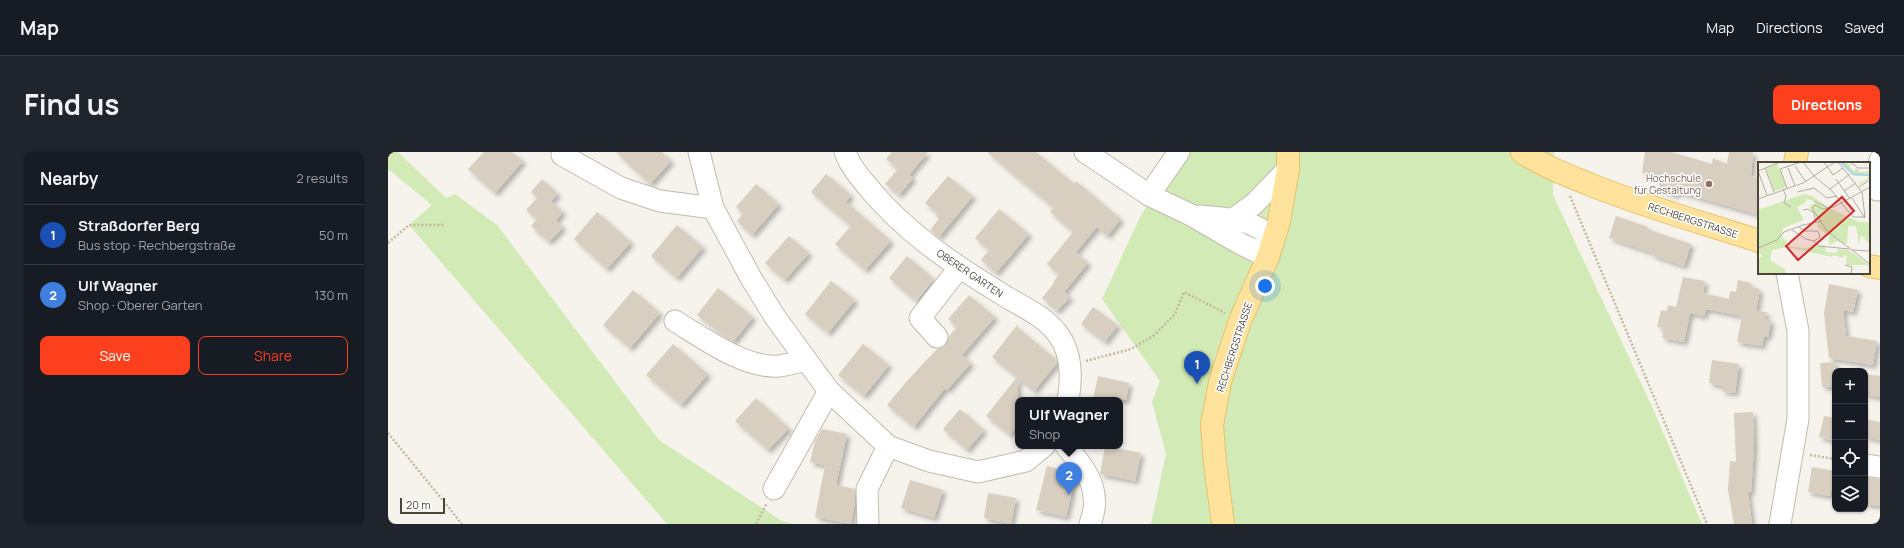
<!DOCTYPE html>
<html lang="en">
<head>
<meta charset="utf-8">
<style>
	body { margin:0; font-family:Manrope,sans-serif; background:#20242c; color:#f1f3f6 }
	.controls { position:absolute; right:12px; bottom:12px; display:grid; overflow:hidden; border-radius:8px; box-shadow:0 1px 3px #0004 }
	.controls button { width:36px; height:36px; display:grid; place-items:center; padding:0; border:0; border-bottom:1px solid #363941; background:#171b24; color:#f1f3f6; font:20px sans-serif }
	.scale { position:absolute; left:12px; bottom:10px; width:45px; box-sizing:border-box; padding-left:4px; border:2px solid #4b4439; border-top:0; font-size:11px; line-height:14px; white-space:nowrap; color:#4b4439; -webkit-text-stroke:3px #fff; paint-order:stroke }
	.you { position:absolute; left:877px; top:134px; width:14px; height:14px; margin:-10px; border:3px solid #fff; border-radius:50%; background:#1a73e8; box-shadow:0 0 0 6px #1a73e833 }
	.badge { display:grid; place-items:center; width:26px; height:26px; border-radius:50%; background:#fc3f1d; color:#fff; font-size:13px; font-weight:700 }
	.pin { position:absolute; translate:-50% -33px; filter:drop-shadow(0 1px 2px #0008) }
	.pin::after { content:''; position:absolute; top:21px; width:14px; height:12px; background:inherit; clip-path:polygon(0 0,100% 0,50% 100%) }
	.popup { position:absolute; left:627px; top:245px; width:108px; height:52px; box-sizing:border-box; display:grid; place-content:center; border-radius:8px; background:#171b24; filter:drop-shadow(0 1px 3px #0005); font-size:13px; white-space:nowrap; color:#9ea1a6 }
	.popup b { font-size:15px; color:#f1f3f6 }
	.popup::after { content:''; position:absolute; left:50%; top:100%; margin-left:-8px; border:8px solid transparent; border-top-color:#171b24 }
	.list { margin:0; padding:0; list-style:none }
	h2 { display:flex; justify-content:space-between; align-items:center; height:52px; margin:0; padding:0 16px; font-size:17px }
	h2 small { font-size:13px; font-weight:400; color:#9ea1a6 }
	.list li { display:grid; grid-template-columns:26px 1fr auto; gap:12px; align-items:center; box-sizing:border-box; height:60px; padding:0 16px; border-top:1px solid #363941 }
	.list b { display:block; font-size:15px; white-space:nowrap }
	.list p { margin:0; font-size:13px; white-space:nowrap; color:#9ea1a6 }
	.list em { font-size:13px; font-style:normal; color:#9ea1a6 }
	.actions { display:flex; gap:8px; padding:12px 16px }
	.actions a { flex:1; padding:9px 0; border:1px solid #fc3f1d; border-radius:8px; text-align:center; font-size:14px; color:#fc3f1d }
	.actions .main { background:#fc3f1d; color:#fff }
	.icon { flex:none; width:22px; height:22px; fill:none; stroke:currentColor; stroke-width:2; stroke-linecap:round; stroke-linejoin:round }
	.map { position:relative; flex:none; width:1492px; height:372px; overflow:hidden; border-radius:8px }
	header { display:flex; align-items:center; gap:24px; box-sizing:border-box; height:56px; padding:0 20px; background:#171b24; border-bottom:1px solid #363941 }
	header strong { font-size:19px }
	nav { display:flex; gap:22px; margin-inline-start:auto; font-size:14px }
	.intro { display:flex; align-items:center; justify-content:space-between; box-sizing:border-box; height:96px; padding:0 24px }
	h1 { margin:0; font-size:28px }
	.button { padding:10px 18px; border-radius:8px; background:#fc3f1d; color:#fff; font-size:14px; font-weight:700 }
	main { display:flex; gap:24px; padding:0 24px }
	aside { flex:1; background:#171b24; border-radius:8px; box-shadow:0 1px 3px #0004 }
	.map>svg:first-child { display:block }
	.green { fill:#d2eab5 }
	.building { fill:#d8cfc1; filter:url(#shadow) }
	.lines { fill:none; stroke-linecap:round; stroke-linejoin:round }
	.minor-casing { stroke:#c2bbae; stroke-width:23 }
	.major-casing { stroke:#e6c16a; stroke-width:24 }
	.path { stroke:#c4b79f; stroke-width:2.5; stroke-dasharray:2 2; stroke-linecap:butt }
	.minor { stroke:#fff; stroke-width:21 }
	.major { stroke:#ffe39c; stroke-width:22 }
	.education-dot { fill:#8d6e63; stroke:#fff; stroke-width:1.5 }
	.labels { text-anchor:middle; stroke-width:3; stroke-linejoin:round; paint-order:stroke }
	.education-label { font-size:10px; fill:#785e54; stroke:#fff; text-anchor:end }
	.street-label { font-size:10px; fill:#4b4439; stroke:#fff }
	.inset-river { fill:none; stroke:#a9d4f2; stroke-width:2 }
	.inset-road { fill:none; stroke:#b2ada4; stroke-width:1 }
	.view { fill:#d62828; fill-opacity:0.15; stroke:#d62828; stroke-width:2 }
	.inset-edge { fill:none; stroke:#4b4439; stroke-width:2 }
</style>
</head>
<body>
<header>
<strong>Map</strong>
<nav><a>Map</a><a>Directions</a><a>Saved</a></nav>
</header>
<div class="intro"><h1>Find us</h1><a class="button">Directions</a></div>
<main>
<aside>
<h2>Nearby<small>2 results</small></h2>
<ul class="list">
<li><span class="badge" style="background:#1a4fb4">1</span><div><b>Straßdorfer Berg</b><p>Bus stop · Rechbergstraße</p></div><em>50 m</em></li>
<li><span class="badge" style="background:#3f7fe0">2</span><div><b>Ulf Wagner</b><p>Shop · Oberer Garten</p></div><em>130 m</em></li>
</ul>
<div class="actions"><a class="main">Save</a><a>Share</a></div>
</aside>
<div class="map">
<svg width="1492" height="372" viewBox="0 0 1492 372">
	<defs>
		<filter id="shadow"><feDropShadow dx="3.5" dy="3.5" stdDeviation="2" flood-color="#0004"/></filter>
	</defs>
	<rect width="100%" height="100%" fill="#f6f3ec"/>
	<!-- green -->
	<g class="green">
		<path d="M0 0H10L58 46 67 42 109 73 271 288 394 369 405 372H279L21 73 44 53 0 17Z"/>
		<path d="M798 0H1166L1165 43 1267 261 1314 372H763L778 302 764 250 772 229 714 147 753 63Z"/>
	</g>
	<!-- building -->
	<g class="building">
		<path d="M96 0H124L135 9 107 41 80 17Z"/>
		<path d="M228 0H274L283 9 262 32Z"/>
		<path d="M504 0H540L521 23 525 26 511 43 497 32 510 17 498 7Z"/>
		<path d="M599 0H648L686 32 688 29 733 67 719 84 709 75 688 100 700 111 676 140 682 145 669 159 654 146 666 131 665 130 671 123 659 112 685 80 662 60 666 56Z"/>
		<path d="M1257 0H1283L1324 12 1325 6 1339 12 1341 0H1365L1363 24 1371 26V63L1292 40 1286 43 1273 38 1268 22 1254 21Z"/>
		<path d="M438 22 463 43 458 50 503 89 477 118 447 92 463 74 423 40Z"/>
		<path d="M560 24 585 44 551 85 542 78 551 67 548 64 550 62 537 51Z"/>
		<path d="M154 27 170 42 163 49 175 60 168 68 175 75 161 90 143 74 149 67 138 58 149 46 143 40Z"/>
		<path d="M368 32 391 52 364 83 349 69 355 62 348 55Z"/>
		<path d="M611 57 641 82 608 121 593 108 601 98 587 86Z"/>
		<path d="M209 60 243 90 219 117 186 87Z"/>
		<path d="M1228 64 1260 75 1259 77 1303 92 1296 114 1264 103 1265 101 1221 86Z"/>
		<path d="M289 73 315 95 289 126 263 104Z"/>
		<path d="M401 84 421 101 397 128 377 111Z"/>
		<path d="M519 104 546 127 528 149 501 126Z"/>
		<path d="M1295 125 1317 129 1315 141 1341 147 1342 139 1348 140 1350 128 1363 131 1362 135 1372 137 1368 159 1379 160 1377 167 1383 168 1380 185 1376 184 1374 194 1349 190 1354 164 1318 157 1316 164 1302 161 1296 190 1274 186 1276 176 1269 175 1273 158 1279 159 1280 153 1288 155Z"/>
		<path d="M443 129 467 148 440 181 417 162Z"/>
		<path d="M1441 132 1470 138 1465 160 1455 158 1458 184 1489 189 1485 213 1441 206 1436 161Z"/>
		<path d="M330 136 365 165 345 190 337 185 309 163Z"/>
		<path d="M245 138 272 161 242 196 215 173Z"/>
		<path d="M581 143 607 165 574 203 583 211 559 238 557 236 526 275 499 253 518 230 549 197 557 194 561 184 569 175 560 167Z"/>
		<path d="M705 155 730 173 717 190 693 172Z"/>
		<path d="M630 172V176L668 207 669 211 646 239 630 226V273L622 283 598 264 629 225 604 205Z"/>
		<path d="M285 192 320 222 293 253 258 223Z"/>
		<path d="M475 192 501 213 476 244 450 223Z"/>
		<path d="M1324 208 1351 212 1347 241 1334 239 1335 234 1321 231Z"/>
		<path d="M1447 210V234L1434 235 1432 211Z"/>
		<path d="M1477 222 1492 224V245L1477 243Z"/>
		<path d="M710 224 741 231 738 248H705Z"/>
		<path d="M368 246 401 276 380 298 347 269Z"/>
		<path d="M572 257 596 278 579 298 555 277Z"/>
		<path d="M1365 260 1366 296 1363 340H1360L1364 372H1346L1340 338 1342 309 1348 310 1346 261Z"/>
		<path d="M1436 264 1447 266V289L1431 285Z"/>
		<path d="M1477 267 1492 270V288L1477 285Z"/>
		<path d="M434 277 459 282 448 333 467 337V350L463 372 427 365 437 313 422 310 427 289Z"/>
		<path d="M717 294 753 301 747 329 712 322Z"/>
		<path d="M659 314 684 321 687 326 678 365 648 358Z"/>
		<path d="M1424 315 1447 319 1442 344 1420 340Z"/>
		<path d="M1477 325 1492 327V354L1477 352Z"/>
		<path d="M522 328 555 338 546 366 513 356Z"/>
		<path d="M600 341 628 346 623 372 596 366Z"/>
	</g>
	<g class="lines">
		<!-- minor casing -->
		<g class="minor-casing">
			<g id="minor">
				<path d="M311 0 325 56 363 126 387 165 441 239 500 294 541 309 590 320 638 309 656 294"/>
				<path d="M457 0C462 14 471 24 480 35 517 80 563 111 612 141 630 153 656 163 669 181 684 200 684 226 680 248"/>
				<path d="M697 0 761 43 803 63 851 91 880 105"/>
				<path d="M174 3 233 36 272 49 325 56"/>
				<path d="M1489 38 1492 8"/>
				<path d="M761 43 791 0"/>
				<path d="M812 64C831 66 859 66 875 79 879 82 882 87 885 91"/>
				<path d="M844 68 866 52 900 17"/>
				<path d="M287 169C315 186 357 217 391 214 400 213 409 210 418 208"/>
				<path d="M549 185 532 166 571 116"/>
				<path d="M678 294C698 317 715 339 702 372"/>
				<path d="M1477 313 1492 315"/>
				<path d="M386 337 441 239"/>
				<path d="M480 372 479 337 500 294"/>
				<path d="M1392 372 1410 267V179L1399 121"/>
			</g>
		</g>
		<!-- major casing -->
		<g class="major-casing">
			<g id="major">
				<path d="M1134 0C1155 14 1179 23 1203 33 1258 55 1315 71 1371 89"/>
				<path d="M1407 11 1409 0"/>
				<path d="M1481 114 1492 116"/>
				<path d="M835 372 827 311 824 273 832 230 852 169 880 105 891 69 900 17V0"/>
			</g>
		</g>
		<!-- path -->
		<g class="path">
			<path d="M1182 44 1319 372"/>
			<path d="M0 91 21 73H56"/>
			<path d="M698 209 743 197 765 184 787 162 796 140 837 161"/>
			<path d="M0 281 74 372"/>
			<path d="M1422 303 1447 307"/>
			<path d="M368 372 379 351"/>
		</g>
		<!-- minor -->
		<use href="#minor" class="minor"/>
		<!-- major -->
		<use href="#major" class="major"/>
	</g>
	<!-- markers -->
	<circle class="education-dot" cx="1321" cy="32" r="4"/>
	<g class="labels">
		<!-- education labels -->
		<g class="education-label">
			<text x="1313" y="30">Hochschule<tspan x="1313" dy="12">für Gestaltung</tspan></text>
		</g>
		<!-- street labels -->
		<g class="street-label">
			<text transform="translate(1305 68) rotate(18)" y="4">RECHBERGSTRASSE</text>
			<text transform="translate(582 121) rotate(34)" y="4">OBERER GARTEN</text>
			<text transform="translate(846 195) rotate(-72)" y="4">RECHBERGSTRASSE</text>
		</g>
	</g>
	<!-- overview -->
	<g transform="translate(1370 10)">
		<rect width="112" height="112" fill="#f6f3ec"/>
		<path d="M81 0H89L90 3 93 1 92 5 96 9 98 6 102 10 112 9V17L101 23 100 22 109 17 110 14H96ZM19 2 29 25 16 29 8 6ZM46 32 54 34 73 47 99 59 111 61 112 57V82L103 73 101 83 98 64H90L89 82 79 79 71 83V74L60 66 58 54 51 45 56 41H62L49 37 47 41 39 45 46 58 25 66 24 76 28 78V84L48 86 58 83 67 85 68 90 78 91 80 87 90 88 112 103V106L109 103H88L89 94 86 93 85 96 75 93 74 95 28 85 14 88 12 98 28 108 27 112H0V99L4 93 0 90V48Z" fill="#d2eab5"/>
		<path class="inset-river" d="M83 0 95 12 112 13"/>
		<path class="inset-road" d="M45 0 56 14 74 29 84 42M66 0 75 13 85 6M80 0 104 30 107 55H95L84 42M92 0 100 6H112M37 4 48 20M7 6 16 30M30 6 37 24M0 9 9 33M0 9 22 0M78 17 92 37M101 25 112 18M112 25 76 45 65 47 57 43 54 46 69 69 112 102M29 26 22 7 43 0M25 27 28 34 26 41 33 45M72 27 92 12M86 29 98 21M39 30 56 26 69 36 79 34M94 36 107 56M0 37 45 21 77 0M56 39 70 46M45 48 50 47 56 51 58 61M34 68 48 77 56 79 62 75 60 69H46L41 65M56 79 61 84 91 87M0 86 19 78 26 70 45 63 64 59M94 88 112 89M87 103 94 105 93 112"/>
		<path class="view" d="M84 35 96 49 40 98 28 84Z"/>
		<rect width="112" height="112" class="inset-edge"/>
	</g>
</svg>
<div class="controls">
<button>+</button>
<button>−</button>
<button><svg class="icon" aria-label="locate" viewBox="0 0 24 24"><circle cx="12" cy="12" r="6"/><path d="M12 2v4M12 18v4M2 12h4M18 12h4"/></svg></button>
<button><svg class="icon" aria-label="layers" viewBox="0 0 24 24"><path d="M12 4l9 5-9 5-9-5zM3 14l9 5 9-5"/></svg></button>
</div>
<div class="scale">20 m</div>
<div class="you"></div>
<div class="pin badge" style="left:809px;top:232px;background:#1a4fb4">1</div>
<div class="pin badge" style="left:681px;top:343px;background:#3f7fe0">2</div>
<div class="popup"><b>Ulf Wagner</b>Shop</div>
</div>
</main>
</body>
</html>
